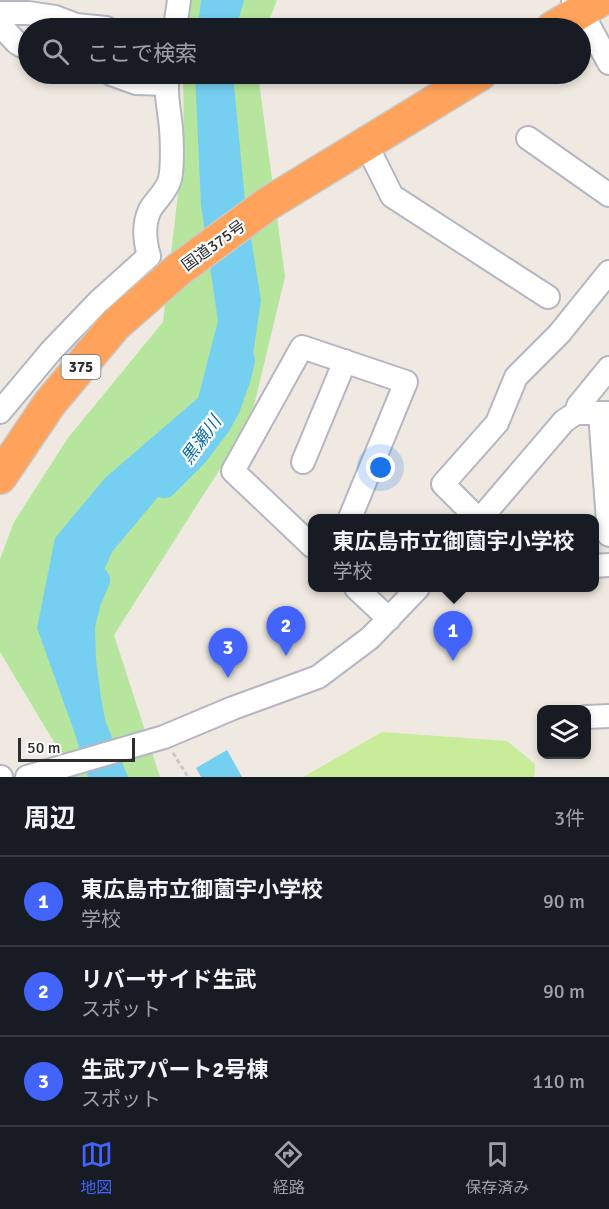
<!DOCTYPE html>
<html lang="ja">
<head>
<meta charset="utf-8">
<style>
	body { margin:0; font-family:Signika,"Noto Sans JP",sans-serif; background:#20242c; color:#f1f3f6 }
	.controls { position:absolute; right:18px; bottom:18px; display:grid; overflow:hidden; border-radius:12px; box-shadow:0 3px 9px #0003 }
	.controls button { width:54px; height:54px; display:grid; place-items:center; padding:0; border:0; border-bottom:2px solid #363941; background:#171b24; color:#f1f3f6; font:30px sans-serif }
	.scale { position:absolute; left:18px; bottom:15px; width:117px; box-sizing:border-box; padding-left:6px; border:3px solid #2e2e2e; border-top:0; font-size:16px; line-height:21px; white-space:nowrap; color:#2e2e2e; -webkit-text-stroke:4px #fff; paint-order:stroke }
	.you { position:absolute; left:381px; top:468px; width:21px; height:21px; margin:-15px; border:4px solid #fff; border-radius:50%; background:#1a73e8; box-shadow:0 0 0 9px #1a73e833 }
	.badge { display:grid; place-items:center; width:39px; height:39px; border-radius:50%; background:#4264fb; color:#fff; font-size:20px; font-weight:700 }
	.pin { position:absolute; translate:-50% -50px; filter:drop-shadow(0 2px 3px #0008) }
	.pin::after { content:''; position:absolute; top:32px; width:21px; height:18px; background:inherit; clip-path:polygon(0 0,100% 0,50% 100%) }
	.popup { position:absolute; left:308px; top:514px; width:291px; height:78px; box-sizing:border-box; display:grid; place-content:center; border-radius:12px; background:#171b24; filter:drop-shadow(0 2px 4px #0005); font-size:20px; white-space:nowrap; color:#9ea1a6 }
	.popup b { font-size:22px; color:#f1f3f6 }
	.popup::after { content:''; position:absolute; left:50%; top:100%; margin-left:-12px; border:12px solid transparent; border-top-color:#171b24 }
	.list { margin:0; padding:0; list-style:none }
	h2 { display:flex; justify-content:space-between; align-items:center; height:78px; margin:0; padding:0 24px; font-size:26px }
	h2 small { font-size:20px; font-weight:400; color:#9ea1a6 }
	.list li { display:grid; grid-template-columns:39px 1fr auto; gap:18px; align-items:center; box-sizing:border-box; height:90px; padding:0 24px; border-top:2px solid #363941 }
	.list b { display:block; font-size:22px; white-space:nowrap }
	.list p { margin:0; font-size:20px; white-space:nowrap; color:#9ea1a6 }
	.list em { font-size:20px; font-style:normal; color:#9ea1a6 }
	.icon { flex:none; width:33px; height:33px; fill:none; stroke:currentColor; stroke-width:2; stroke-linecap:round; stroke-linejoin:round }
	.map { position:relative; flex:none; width:609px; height:777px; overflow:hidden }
	.search { position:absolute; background:#171b24; box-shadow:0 3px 9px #0003; left:18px; right:18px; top:18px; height:66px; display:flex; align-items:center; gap:15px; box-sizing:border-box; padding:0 21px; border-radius:33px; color:#9ea1a6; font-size:22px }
	.sheet { height:348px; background:#171b24 }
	nav { display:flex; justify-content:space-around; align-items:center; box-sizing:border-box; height:84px; border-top:2px solid #363941; background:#171b24; font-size:16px; color:#9ea1a6 }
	nav a { display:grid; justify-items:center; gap:3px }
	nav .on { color:#4264fb }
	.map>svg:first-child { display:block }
	.green { fill:#b6e59e }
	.pitch { fill:#c9ec9a }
	.water { fill:#75cff0 }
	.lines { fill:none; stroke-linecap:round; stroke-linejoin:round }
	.river { stroke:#75cff0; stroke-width:28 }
	.minor-casing { stroke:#b4b7c1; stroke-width:26 }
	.highway-casing { stroke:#c9c9c9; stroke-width:36 }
	.path { stroke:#c9c9c9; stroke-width:3; stroke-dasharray:4.5 3; stroke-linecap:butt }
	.minor { stroke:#fff; stroke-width:22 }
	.highway { stroke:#ffa35c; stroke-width:33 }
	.labels { text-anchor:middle; stroke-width:4.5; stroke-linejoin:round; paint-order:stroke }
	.shield { fill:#fff; stroke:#6d6d6d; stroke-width:1.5 }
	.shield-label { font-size:15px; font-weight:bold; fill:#2e2e2e }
	.street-label { font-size:16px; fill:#2e2e2e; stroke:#fff }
	.water-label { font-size:18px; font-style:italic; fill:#0d6fa3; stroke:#fff }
</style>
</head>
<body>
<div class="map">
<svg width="609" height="777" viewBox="0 0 609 777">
	<rect width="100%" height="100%" fill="#efe9e1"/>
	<!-- green -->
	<g class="green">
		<path d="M187 0H277L266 28H185Z"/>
		<path d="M183 74H258L285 277 250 422 114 635 160 777H71L54 742 0 652V559L14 522 68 438 163 322 184 143Z"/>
	</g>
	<!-- pitch -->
	<path class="pitch" d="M382 732 507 741 535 764 534 777H303Z"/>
	<!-- water -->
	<g class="water">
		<path d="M201 0H244L236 28H198Z"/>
		<path d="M195 74H233L245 201 261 300 252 361 198 449 112 552 73 641 128 777H88L74 731 37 628 55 538 105 478 198 398 218 321 201 205Z"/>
		<path d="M227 750 242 777H201L196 768Z"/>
	</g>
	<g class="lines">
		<!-- river -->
		<g class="river">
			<path d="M164 484 195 453 217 424 226 408 237 377 241 360"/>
			<path d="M96 580 87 601 81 626 82 660 87 699 92 726 109 777"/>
		</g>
		<!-- minor casing -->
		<g class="minor-casing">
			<g id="minor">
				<path d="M573 2 581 11 609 63"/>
				<path d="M0 13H28L55 17 76 25 106 28"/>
				<path d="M0 25 17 43 28 49"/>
				<path d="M175 28 179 0"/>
				<path d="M111 74 136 83 166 84"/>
				<path d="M528 138 609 195"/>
				<path d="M366 144 392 196 548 297"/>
				<path d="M0 412 51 351 98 302 149 256C145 242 143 224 150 210 155 200 166 193 170 179 173 165 172 134 170 119 168 104 165 89 168 74"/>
				<path d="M576 413 578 406 609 368"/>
				<path d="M600 413 609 535"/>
				<path d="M303 462 345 361"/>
				<path d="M477 518 443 484 497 423 516 377 559 334 609 272"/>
				<path d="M481 518 564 421 576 413H609"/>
				<path d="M312 546 233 471 302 347 406 382 350 518"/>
				<path d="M594 566 609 565"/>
				<path d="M356 588 389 619"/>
				<path d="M586 717 609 716"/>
				<path d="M0 777H1"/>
				<path d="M27 777 164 737 233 708 318 677 370 638 418 588"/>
			</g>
		</g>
		<!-- highway casing -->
		<g class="highway-casing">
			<g id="highway">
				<path d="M553 28 600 0"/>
				<path d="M0 477 50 403 115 325 178 270 269 203 480 74"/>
			</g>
		</g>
		<!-- path -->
		<path class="path" d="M173 753 188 777"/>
		<!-- minor -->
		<use href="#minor" class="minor"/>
		<!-- highway -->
		<use href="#highway" class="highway"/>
	</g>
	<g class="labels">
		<!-- shield labels -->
		<rect class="shield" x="61.5" y="355" width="39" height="24" rx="4.5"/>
		<g class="shield-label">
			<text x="81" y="372">375</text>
		</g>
		<!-- street labels -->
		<g class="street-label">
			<text transform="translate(213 245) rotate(-36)" y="6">国道375号</text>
		</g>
		<!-- water labels -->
		<g class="water-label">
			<text transform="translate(201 440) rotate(-54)" y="6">黒瀬川</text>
		</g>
	</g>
</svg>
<div class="controls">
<button><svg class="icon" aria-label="layers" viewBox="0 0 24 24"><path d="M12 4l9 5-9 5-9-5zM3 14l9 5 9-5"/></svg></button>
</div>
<div class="scale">50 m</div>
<div class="you"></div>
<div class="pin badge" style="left:453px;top:661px">1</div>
<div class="popup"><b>東広島市立御薗宇小学校</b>学校</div>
<div class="pin badge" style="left:286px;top:656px">2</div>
<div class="pin badge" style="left:228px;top:678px">3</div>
<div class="search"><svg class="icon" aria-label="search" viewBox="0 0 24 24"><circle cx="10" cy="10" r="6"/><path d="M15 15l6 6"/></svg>ここで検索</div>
</div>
<section class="sheet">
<h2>周辺<small>3件</small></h2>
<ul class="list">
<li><span class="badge">1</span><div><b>東広島市立御薗宇小学校</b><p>学校</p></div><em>90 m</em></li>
<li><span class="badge">2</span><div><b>リバーサイド生武</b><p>スポット</p></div><em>90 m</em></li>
<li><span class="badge">3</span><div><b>生武アパート2号棟</b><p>スポット</p></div><em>110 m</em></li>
</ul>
</section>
<nav>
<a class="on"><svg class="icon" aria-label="map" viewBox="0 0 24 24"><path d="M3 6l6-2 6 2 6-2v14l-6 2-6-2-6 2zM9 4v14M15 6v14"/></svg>地図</a>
<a><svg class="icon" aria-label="directions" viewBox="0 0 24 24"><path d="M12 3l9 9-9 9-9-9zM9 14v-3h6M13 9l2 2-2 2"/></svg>経路</a>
<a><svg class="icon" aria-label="saved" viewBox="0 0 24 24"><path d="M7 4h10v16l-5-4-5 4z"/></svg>保存済み</a>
</nav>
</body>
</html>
